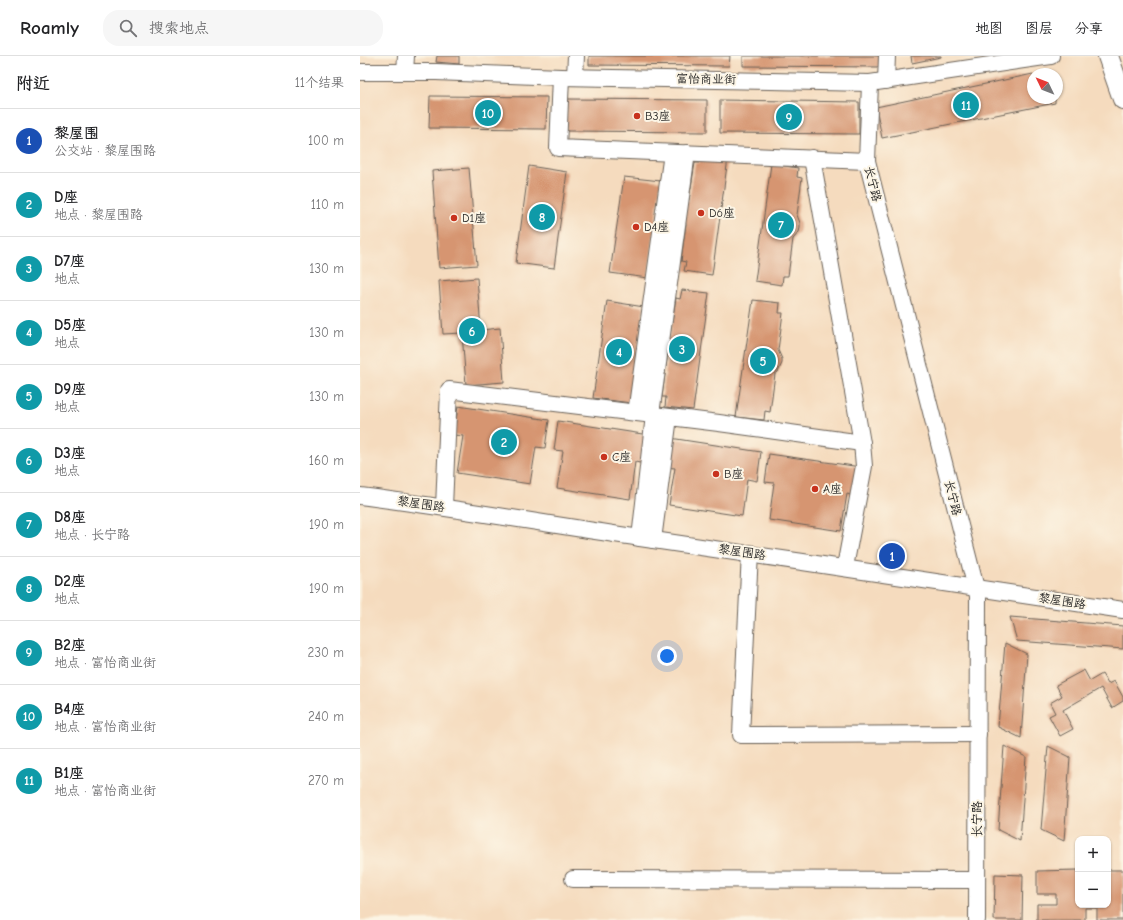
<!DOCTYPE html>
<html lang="zh">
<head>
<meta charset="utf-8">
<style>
	body { margin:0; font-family:"Comic Neue","LXGW WenKai TC",sans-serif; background:#f6f6f6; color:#202124 }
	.controls { position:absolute; right:12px; bottom:12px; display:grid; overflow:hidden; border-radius:8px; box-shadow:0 1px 3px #0004 }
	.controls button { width:36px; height:36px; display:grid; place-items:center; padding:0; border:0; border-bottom:1px solid #e0e0e0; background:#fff; color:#202124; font:20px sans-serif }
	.compass { position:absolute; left:667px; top:12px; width:36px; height:36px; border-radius:50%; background:#fff; box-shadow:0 1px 3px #0004; rotate:313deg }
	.you { position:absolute; left:307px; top:600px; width:14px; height:14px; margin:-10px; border:3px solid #fff; border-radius:50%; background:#1a73e8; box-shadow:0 0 0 6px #1a73e833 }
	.badge { display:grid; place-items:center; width:26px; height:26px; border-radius:50%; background:#c8321e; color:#fff; font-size:13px; font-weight:700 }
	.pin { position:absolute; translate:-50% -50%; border:2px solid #fff; box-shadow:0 1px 4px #0006 }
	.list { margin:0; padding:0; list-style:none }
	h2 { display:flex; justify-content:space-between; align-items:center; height:52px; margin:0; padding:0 16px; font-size:17px }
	h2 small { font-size:13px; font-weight:400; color:#757577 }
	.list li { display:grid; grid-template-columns:26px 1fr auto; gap:12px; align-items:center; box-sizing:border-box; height:64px; padding:0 16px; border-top:1px solid #e0e0e0 }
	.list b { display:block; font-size:15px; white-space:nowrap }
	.list p { margin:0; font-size:13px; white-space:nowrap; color:#757577 }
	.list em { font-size:13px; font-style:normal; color:#757577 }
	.icon { flex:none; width:22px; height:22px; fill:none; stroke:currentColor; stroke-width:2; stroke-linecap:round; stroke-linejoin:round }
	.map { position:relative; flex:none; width:763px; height:864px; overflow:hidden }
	header { display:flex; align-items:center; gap:24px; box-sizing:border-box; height:56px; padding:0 20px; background:#fff; border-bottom:1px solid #e0e0e0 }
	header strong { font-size:19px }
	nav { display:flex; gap:22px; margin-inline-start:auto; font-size:14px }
	.search { width:280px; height:36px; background:#f6f6f6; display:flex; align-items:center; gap:10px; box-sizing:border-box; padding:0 14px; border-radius:16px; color:#757577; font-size:15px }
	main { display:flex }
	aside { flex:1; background:#fff }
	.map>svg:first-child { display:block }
	.building { fill:#d69571 }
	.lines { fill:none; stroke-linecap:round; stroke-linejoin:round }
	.minor-casing { stroke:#685f55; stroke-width:18 }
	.major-casing { stroke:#685f55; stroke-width:22 }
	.minor { stroke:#fff; stroke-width:16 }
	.major { stroke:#fff; stroke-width:20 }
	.poi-dot { fill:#c8321e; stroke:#fcf5e5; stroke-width:1.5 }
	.labels { text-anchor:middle; stroke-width:4; stroke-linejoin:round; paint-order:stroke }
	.street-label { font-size:12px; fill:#1c1c1c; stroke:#fcf5e5 }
	.poi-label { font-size:12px; fill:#1c1c1c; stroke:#fcf5e5; text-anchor:start }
</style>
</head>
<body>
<header>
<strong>Roamly</strong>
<div class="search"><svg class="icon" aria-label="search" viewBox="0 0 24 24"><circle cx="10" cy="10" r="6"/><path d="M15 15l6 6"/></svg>搜索地点</div>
<nav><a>地图</a><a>图层</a><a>分享</a></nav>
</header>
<main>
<aside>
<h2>附近<small>11个结果</small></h2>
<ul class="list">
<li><span class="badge" style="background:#1a4fb4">1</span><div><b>黎屋围</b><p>公交站 · 黎屋围路</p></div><em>100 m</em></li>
<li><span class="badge" style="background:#0f9aa8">2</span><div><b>D座</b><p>地点 · 黎屋围路</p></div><em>110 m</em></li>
<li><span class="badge" style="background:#0f9aa8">3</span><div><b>D7座</b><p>地点</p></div><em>130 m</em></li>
<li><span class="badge" style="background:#0f9aa8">4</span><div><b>D5座</b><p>地点</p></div><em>130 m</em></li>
<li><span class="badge" style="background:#0f9aa8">5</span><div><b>D9座</b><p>地点</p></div><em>130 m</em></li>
<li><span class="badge" style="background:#0f9aa8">6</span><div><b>D3座</b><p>地点</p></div><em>160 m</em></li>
<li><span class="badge" style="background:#0f9aa8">7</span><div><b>D8座</b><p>地点 · 长宁路</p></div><em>190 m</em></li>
<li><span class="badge" style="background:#0f9aa8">8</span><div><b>D2座</b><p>地点</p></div><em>190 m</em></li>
<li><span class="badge" style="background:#0f9aa8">9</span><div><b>B2座</b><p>地点 · 富怡商业街</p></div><em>230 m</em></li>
<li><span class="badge" style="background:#0f9aa8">10</span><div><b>B4座</b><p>地点 · 富怡商业街</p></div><em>240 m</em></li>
<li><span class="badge" style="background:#0f9aa8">11</span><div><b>B1座</b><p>地点 · 富怡商业街</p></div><em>270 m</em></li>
</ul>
</aside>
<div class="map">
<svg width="763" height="864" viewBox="0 0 763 864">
	<rect width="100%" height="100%" fill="#fcf5e5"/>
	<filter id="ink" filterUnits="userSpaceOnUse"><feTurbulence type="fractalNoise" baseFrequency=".025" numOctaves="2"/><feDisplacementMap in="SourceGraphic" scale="8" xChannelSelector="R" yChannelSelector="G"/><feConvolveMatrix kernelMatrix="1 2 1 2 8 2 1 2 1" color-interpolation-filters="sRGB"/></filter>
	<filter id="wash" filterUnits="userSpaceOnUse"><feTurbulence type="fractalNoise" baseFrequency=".012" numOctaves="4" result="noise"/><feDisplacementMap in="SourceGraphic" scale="16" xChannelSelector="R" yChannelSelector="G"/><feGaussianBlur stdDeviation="0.9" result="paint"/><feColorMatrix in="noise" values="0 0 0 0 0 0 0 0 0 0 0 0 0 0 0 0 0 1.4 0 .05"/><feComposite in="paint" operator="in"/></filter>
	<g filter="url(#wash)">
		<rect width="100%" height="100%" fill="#f5dbbe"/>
		<g id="blocks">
			<!-- building -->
			<g class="building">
				<path d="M77 0H99V8L76 6Z"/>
				<path d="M229 0H370L369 10 229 9Z"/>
				<path d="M383 0H522V11L383 10Z"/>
				<path d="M551 0H581V1L552 7Z"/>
				<path d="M673 18V42H695V47L522 82 516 51Z"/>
				<path d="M70 40 187 41 186 73 69 72Z"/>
				<path d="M206 43 347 44V76L206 75Z"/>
				<path d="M360 44 499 46V78L360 77Z"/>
				<path d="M341 98 368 102 352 219 324 215 326 206 321 205 326 168 324 164 326 147 329 144 335 107H339Z"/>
				<path d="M411 108 438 112 437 121 442 122 437 159 440 167V172L439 176 433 183 428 220H423L422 229 395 225Z"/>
				<path d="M169 110 207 116 194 212 156 207Z"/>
				<path d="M109 112 117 209 79 212 72 115Z"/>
				<path d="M264 121 301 125 288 222 250 217Z"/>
				<path d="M117 222 121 274 140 272 144 326 106 329 102 277 83 278 79 225Z"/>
				<path d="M322 234 349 237 333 354 305 351 306 341H302L307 303 304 300 307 282 310 279 316 242 320 243Z"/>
				<path d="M393 244 420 247 419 257H423L418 294 422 303V307L418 316 415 318 410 356 405 355 404 364 376 361Z"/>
				<path d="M247 245 284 251 271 347 233 342Z"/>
				<path d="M98 350 189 364 185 392 176 391 170 428 97 417 103 380 94 379Z"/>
				<path d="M198 365 289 379 285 408 275 406 270 443 197 432 203 395 194 394Z"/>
				<path d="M310 382 401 396 397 425 387 423 382 460 309 449 315 412 305 411Z"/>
				<path d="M409 398 501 411 496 440 487 438 481 475 409 464 414 427 405 426Z"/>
				<path d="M650 561 763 570V593L657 585Z"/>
				<path d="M645 587 667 598 661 682 638 671Z"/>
				<path d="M724 614 730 625 742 618 748 628 754 625 763 641V645L752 652 741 632 703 654 713 673 700 680 689 660 695 657 690 647 702 640 696 629Z"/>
				<path d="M644 690 666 701 660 785 638 774Z"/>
				<path d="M688 690 710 701 704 785 681 774Z"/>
				<path d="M718 814V849H748V814H763V864H737V852H725V864H677V848H696V838H677V815Z"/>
				<path d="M635 818 663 819 662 864H634Z"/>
			</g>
		</g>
	</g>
	<g filter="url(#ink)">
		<use href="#blocks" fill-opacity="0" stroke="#685f55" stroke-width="1"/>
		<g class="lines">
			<!-- minor casing -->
			<g class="minor-casing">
				<g id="minor">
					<path d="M0 16H76L201 21 510 27 691 0"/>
					<path d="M45 16 46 0"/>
					<path d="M215 20 216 0"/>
					<path d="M201 21 198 92 507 105"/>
					<path d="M526 25 527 0"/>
					<path d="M510 27 507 105 618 540 617 864"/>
					<path d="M452 102 502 387 504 410 485 511"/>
					<path d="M276 357 312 97"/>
					<path d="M291 358 327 97"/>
					<path d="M0 440C94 452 187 468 280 482 441 506 602 529 763 554"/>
					<path d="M84 451 89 334 359 367 502 387"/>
					<path d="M280 482 294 359"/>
					<path d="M293 484 309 361"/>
					<path d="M390 497 381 679 618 678"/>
					<path d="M213 823 617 824"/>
				</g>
			</g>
			<!-- major casing -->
			<g class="major-casing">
				<path id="major" d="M748 0 763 43"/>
			</g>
			<!-- minor -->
			<use href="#minor" class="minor"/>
			<!-- major -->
			<use href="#major" class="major"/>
		</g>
	</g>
	<!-- markers -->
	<g class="poi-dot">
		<circle cx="277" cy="60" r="4"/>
		<circle cx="341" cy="157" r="4"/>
		<circle cx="94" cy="162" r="4"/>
		<circle cx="276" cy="171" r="4"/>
		<circle cx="244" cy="401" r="4"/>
		<circle cx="356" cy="418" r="4"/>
		<circle cx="455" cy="433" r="4"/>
	</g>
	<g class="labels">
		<!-- street labels -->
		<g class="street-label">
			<text transform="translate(346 23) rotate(1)" y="4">富怡商业街</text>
			<text transform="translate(513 128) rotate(76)" y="4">长宁路</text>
			<text transform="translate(593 442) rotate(76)" y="4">长宁路</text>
			<text transform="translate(61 448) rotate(8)" y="4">黎屋围路</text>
			<text transform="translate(382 496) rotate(8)" y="4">黎屋围路</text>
			<text transform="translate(702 545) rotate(9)" y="4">黎屋围路</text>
			<text transform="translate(617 763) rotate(-90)" y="4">长宁路</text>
		</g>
		<!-- poi labels -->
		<g class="poi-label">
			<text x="285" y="64">B3座</text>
			<text x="349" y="161">D6座</text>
			<text x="102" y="166">D1座</text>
			<text x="284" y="175">D4座</text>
			<text x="252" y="405">C座</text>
			<text x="364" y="422">B座</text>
			<text x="463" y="437">A座</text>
		</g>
	</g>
</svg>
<div class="controls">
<button>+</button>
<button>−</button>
</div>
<svg class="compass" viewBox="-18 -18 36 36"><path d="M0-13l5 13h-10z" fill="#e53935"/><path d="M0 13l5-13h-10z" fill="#757577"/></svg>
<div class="you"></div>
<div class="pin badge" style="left:532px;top:500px;background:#1a4fb4">1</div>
<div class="pin badge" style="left:144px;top:386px;background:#0f9aa8">2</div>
<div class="pin badge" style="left:322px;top:293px;background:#0f9aa8">3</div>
<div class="pin badge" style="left:259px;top:296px;background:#0f9aa8">4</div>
<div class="pin badge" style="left:403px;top:305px;background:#0f9aa8">5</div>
<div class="pin badge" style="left:112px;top:275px;background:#0f9aa8">6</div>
<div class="pin badge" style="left:421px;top:169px;background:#0f9aa8">7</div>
<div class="pin badge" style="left:182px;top:161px;background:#0f9aa8">8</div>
<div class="pin badge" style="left:429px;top:61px;background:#0f9aa8">9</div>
<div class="pin badge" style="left:128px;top:57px;background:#0f9aa8">10</div>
<div class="pin badge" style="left:606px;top:49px;background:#0f9aa8">11</div>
</div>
</main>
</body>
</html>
